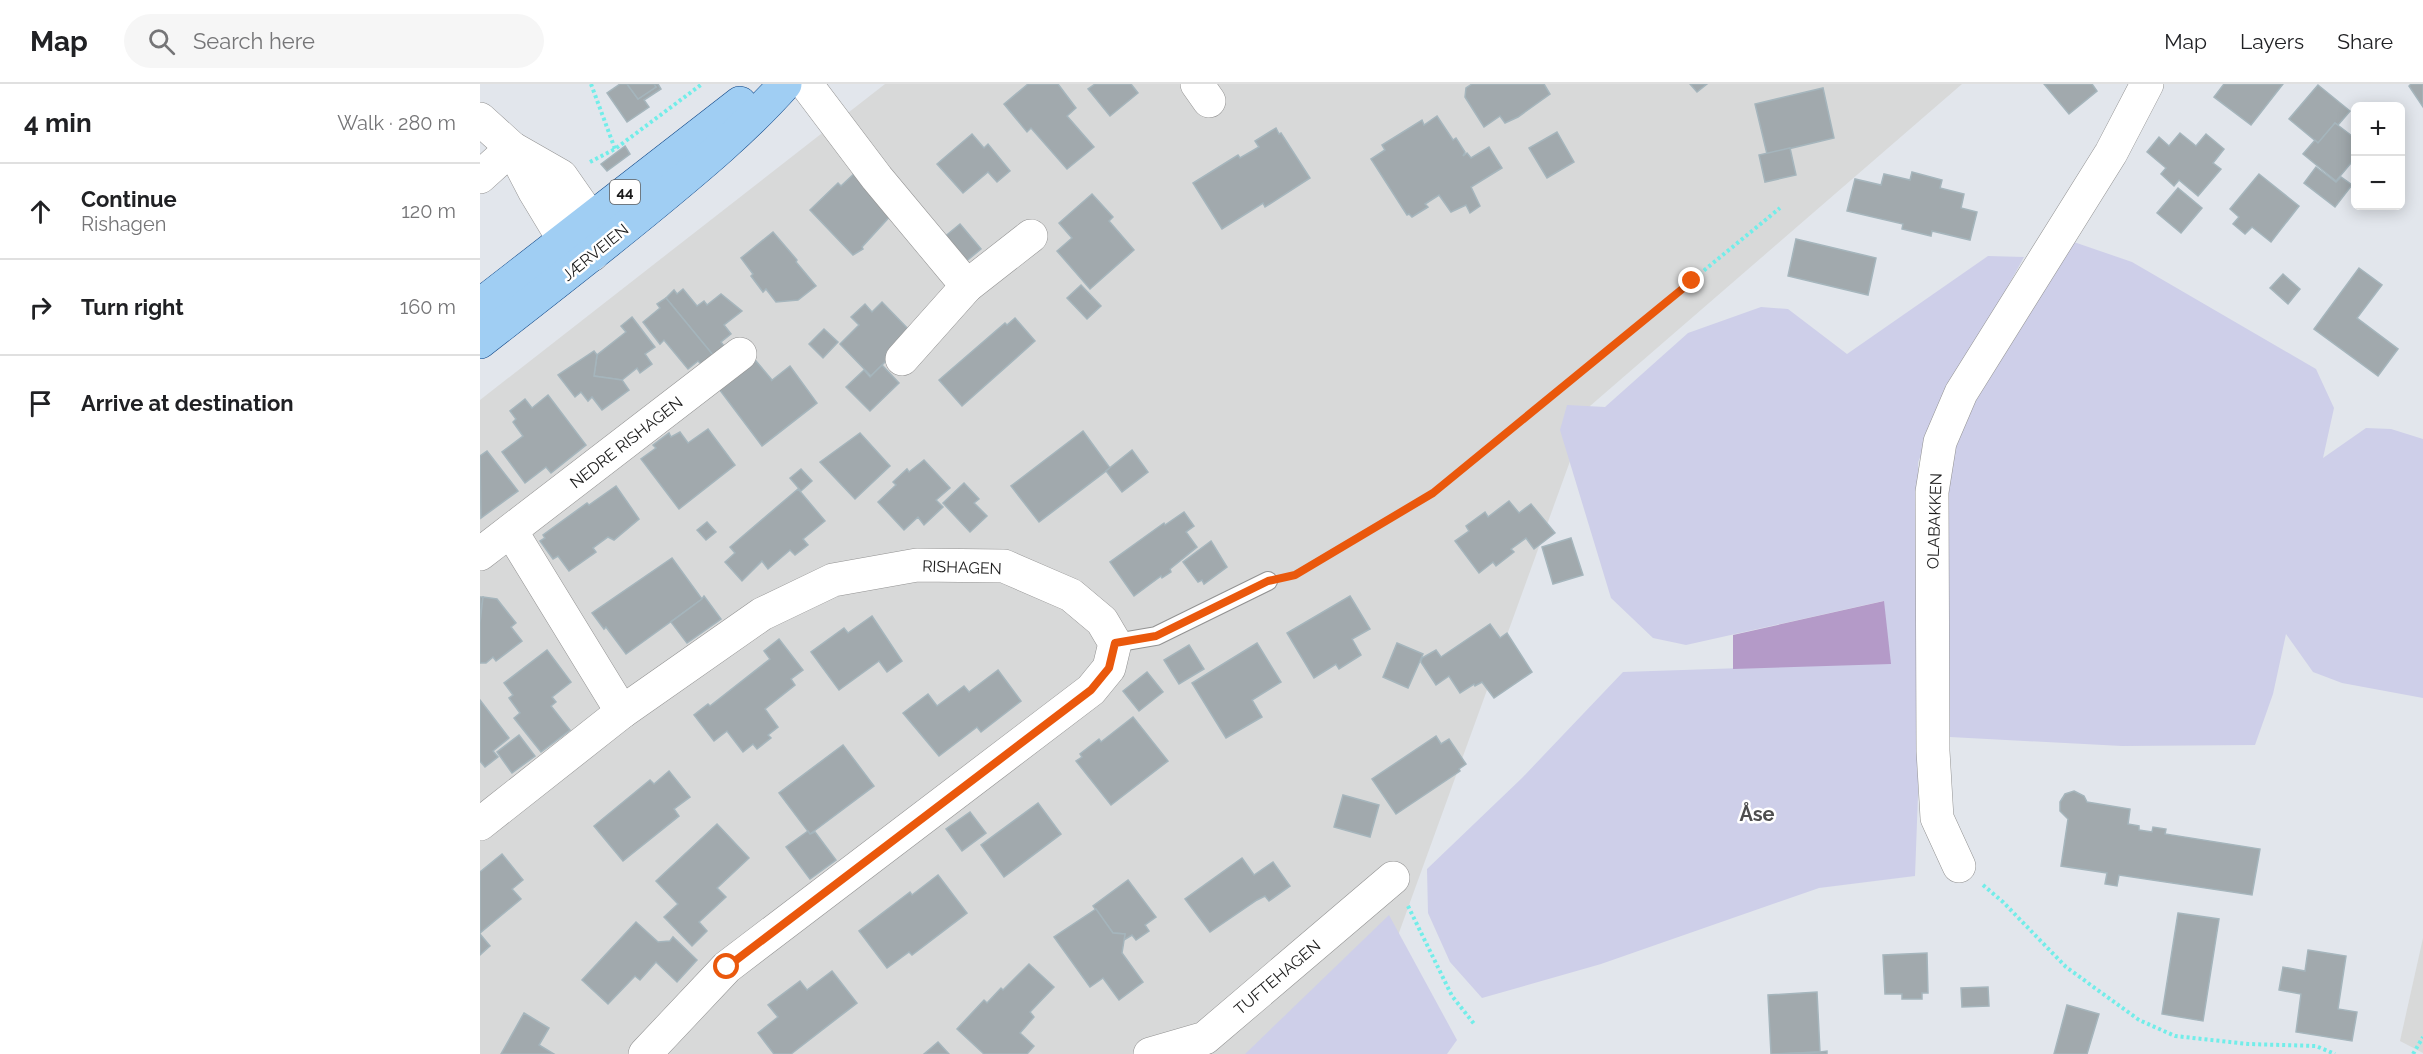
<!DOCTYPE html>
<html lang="en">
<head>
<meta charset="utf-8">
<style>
	body { margin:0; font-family:Raleway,sans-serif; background:#f6f6f6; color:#202124 }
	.controls { position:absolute; right:18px; top:18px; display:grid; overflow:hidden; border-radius:9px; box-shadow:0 3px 15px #0003 }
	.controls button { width:54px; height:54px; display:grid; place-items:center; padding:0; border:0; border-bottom:2px solid #e0e0e0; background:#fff; color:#202124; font:30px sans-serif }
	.stop { position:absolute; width:18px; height:18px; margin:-14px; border:4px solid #ea580c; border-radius:50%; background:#fff }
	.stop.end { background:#ea580c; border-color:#fff; box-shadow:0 2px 6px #0008 }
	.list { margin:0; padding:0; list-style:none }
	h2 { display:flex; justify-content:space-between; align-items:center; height:78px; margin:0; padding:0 24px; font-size:26px }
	h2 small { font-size:20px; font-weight:400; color:#757577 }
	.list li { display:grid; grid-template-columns:39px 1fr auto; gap:18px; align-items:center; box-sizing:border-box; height:96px; padding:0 24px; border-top:2px solid #e0e0e0 }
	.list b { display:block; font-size:22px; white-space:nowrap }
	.list p { margin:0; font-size:20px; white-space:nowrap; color:#757577 }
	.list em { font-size:20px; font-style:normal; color:#757577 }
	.icon { flex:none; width:33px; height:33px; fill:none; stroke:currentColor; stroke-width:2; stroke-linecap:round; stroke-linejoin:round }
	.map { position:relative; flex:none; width:1943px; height:970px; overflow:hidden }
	header { display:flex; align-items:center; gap:36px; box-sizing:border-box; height:84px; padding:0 30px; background:#fff; border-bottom:2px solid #e0e0e0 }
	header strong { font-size:28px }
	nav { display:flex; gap:33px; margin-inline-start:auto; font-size:21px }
	.search { width:420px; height:54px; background:#f6f6f6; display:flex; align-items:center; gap:15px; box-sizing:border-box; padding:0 21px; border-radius:33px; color:#757577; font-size:22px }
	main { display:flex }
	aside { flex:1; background:#fff }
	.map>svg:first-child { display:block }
	.residential { fill:#d8d9d9 }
	.farmland { fill:#cecfe9 }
	.forest { fill:#b49ac8 }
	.building { fill:#a1a9ad; stroke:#a5b5bc; stroke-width:1.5 }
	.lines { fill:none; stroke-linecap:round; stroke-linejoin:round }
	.lane-casing { stroke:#929292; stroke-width:20 }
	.street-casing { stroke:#929292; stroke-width:34 }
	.primary-casing { stroke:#0d4586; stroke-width:34 }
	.path { stroke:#72ede9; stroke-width:4; stroke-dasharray:3 3; stroke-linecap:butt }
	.lane { stroke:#fff; stroke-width:18 }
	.street { stroke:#fff; stroke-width:33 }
	.primary { stroke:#a0cef3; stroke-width:33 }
	.route { stroke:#ea580c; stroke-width:8 }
	.labels { text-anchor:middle; stroke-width:5; stroke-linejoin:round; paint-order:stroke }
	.shield { fill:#fff; stroke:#5f5f5f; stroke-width:1.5 }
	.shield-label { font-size:15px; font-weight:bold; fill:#1b1b1b }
	.street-label { font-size:16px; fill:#1b1b1b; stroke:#fff }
	.quarter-label { font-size:20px; font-weight:bold; fill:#4e4e4e; stroke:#fff }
</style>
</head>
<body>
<header>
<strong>Map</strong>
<div class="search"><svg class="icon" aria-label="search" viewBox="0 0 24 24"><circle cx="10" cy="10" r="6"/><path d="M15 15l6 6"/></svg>Search here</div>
<nav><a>Map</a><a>Layers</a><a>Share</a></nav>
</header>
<main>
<aside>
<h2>4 min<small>Walk · 280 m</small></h2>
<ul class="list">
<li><svg class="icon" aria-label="ahead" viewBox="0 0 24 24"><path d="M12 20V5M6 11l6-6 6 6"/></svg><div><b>Continue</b><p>Rishagen</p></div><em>120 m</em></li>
<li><svg class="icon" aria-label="right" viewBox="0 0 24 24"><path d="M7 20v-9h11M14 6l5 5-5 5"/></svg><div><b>Turn right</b></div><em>160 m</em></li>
<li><svg class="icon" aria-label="arrive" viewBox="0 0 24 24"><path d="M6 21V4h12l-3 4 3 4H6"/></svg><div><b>Arrive at destination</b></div></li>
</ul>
</aside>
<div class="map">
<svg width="1943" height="970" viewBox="0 0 1943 970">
	<rect width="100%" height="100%" fill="#e2e6ec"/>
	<!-- residential -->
	<g class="residential">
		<path d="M405 0H1482L1110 322 875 970H0V316Z"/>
		<path d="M1943 854V969L1920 957Z"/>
	</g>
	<!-- farmland -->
	<g class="farmland">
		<path d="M1588 156 1652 178 1836 285 1854 324 1843 374 1886 344 1911 345 1943 355V614L1862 599 1833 588 1806 550 1793 610 1775 661 1642 662 1470 653 1459 629 1464 382 1490 309Z"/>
		<path d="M1508 172 1544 173 1471 306 1438 378 1444 549 1435 792 1339 804 1121 880 1002 914 970 878 948 829 947 785 1042 694 1143 588 1410 579 1403 517 1206 561 1173 554 1131 514 1080 346 1087 321 1125 323 1208 249 1281 223 1308 225 1367 270Z"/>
		<path d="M909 831 977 956 967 970H765Z"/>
	</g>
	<!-- forest -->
	<path class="forest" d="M1404 517 1411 580 1253 585V551Z"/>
	<!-- building -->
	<g class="building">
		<path d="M140 0H147L158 15 176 3 174 0H178L181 5 164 16 169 23 147 38 127 9Z"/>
		<path d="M147 0H174L176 3 158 15Z"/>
		<path d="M548 0H578L596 24 587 32 614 63 587 85 551 44 547 48 524 20Z"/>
		<path d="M615 0H651L658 9 630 32 608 5Z"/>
		<path d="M992 0H1064L1070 10 1038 33 1025 39 1020 32 1004 43 985 13 986 4Z"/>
		<path d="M1210 0H1227L1217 8Z"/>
		<path d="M1564 0H1612L1617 7 1589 30Z"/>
		<path d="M1744 0H1803L1771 41 1734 13Z"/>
		<path d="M1931 0H1943V23L1929 2Z"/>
		<path d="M1838 1 1870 27 1858 41 1855 39 1838 59 1809 35Z"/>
		<path d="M1343 4 1354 54 1287 70 1275 20Z"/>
		<path d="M957 32 973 56 976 54 985 68 983 72 987 69 991 74 1009 63 1022 84 991 103 1000 122 990 129 986 121 971 128 959 111 945 120 948 123 932 133 929 130 927 131 891 75 905 66 902 61 942 36 944 41Z"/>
		<path d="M1855 39 1876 55V73L1856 97 1823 70 1835 56 1838 59Z"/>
		<path d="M796 44 799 50 801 49 830 94 785 123 783 119 742 145 713 99 758 71 760 74 779 63 775 57Z"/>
		<path d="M1077 48 1094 78 1067 94 1049 64Z"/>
		<path d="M1700 49 1716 62 1726 50 1744 65 1733 79 1741 85 1718 112 1699 96 1694 102 1681 90 1686 84 1667 68 1679 53 1689 62Z"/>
		<path d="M492 50 504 64 508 60 530 87 517 98 508 88 483 109 457 80Z"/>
		<path d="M145 62 150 70 127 87 121 80Z"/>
		<path d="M1310 64 1316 91 1285 98 1279 71Z"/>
		<path d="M1836 83 1856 98 1861 93 1872 101 1855 123 1824 99Z"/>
		<path d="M379 85 414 128 382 163 383 165 373 171 330 126 358 99 361 102Z"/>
		<path d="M1432 88 1462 96 1460 104 1484 110 1481 124 1497 128 1490 156 1452 147 1451 152 1422 145 1423 140 1367 127 1375 95 1401 101 1404 90 1430 96Z"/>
		<path d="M1779 90 1819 122 1791 158 1772 143 1765 150 1753 140 1759 133 1750 125Z"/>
		<path d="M1698 104 1722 124 1701 149 1677 129Z"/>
		<path d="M612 110 633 133 629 137 654 166 610 205 577 167 592 154 579 139Z"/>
		<path d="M480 140 501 165 484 179 463 154Z"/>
		<path d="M293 148 317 176 316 178 336 202 318 216 296 218 286 205 283 208 271 192 273 190 261 174Z"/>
		<path d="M1316 155 1396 174 1388 211 1308 192Z"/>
		<path d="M1879 184 1902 201 1877 234 1918 265 1898 292 1834 245Z"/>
		<path d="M1803 190 1820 205 1808 220 1790 204Z"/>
		<path d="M601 201 621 222 607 235 587 214Z"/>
		<path d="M203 205 217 222 224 217 227 221 241 210 262 227 244 241 251 250 241 258 244 262 233 271 186 214 194 206 197 210Z"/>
		<path d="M186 214 233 271 221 280 218 277 208 285 184 256 180 260 163 238 180 224 177 220Z"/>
		<path d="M402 218 433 250 391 292 360 260 379 241 371 233 385 220 392 228Z"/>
		<path d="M152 233 175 263 165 270 172 280 160 289 157 284 142 296 114 292 117 271 146 248 141 242Z"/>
		<path d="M535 234 555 257 482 322 459 296 525 239 527 241Z"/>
		<path d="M344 245 358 258 343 274 329 260Z"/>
		<path d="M114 267 117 271 114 292 142 296 149 306 122 326 112 313 108 317 101 308 95 313 78 291Z"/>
		<path d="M276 277 292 296 291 297 310 282 337 319 282 362 239 305Z"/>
		<path d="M402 281 419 299 390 327 366 303 384 286 390 293Z"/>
		<path d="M68 311 106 361 71 389 66 383 45 399 22 368 43 352 33 338 36 335 30 327 45 315 52 324Z"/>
		<path d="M228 345 255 381 199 425 161 375 176 364 173 361 189 349 191 353 200 348 208 359Z"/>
		<path d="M603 347 630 384 559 438 531 402Z"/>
		<path d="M380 349 410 382 375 415 340 378Z"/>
		<path d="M652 366 668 388 642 408 626 387Z"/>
		<path d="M7 367 38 407 1 434 0 372Z"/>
		<path d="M444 376 470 404 456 416 463 423 444 441 438 433 424 446 398 418 416 401 413 398 427 385 429 388Z"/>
		<path d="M321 385 332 397 321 407 310 394Z"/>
		<path d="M484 399 499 415 494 419 507 432 490 448 463 419Z"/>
		<path d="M136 402 159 435 134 456 128 453 113 464 116 468 89 487 78 472 73 475 60 457 65 454 63 451 107 419 109 421Z"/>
		<path d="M318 405 345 437 323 455 328 461 315 471 310 466 288 485 282 477 262 497 245 478 255 469 250 463Z"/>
		<path d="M1029 417 1039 429 1051 420 1075 449 1054 465 1046 454 1031 465 1034 468 1016 482 1013 478 999 489 975 457 989 447 986 442 1005 428 1008 433Z"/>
		<path d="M704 428 714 442 706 448 717 463 690 485 691 488 682 494 681 492 654 512 630 478 684 439 685 441Z"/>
		<path d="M227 438 236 448 226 456 217 446Z"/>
		<path d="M1091 454 1103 491 1073 500 1062 463Z"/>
		<path d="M731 457 747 483 724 500 722 496 718 498 703 478Z"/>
		<path d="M192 474 222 515 146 570 126 543 124 545 112 529Z"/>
		<path d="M224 512 241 535 207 559 191 538 222 515Z"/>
		<path d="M870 512 890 545 872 555 881 571 859 585 856 580 834 594 807 549Z"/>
		<path d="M0 513H3L0 539Z"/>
		<path d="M3 513 17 515 36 539 31 543 42 557 16 577 13 573 6 579H0V539Z"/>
		<path d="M392 532 422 577 407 588 399 577 359 606 331 568 364 544 368 549Z"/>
		<path d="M1010 540 1020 554 1027 549 1052 588 1014 614 1002 598 995 602 994 600 980 609 969 592 956 601 941 578 942 574 956 566 961 573Z"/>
		<path d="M299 555 323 586 311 595 315 601 285 625 298 643 288 651 291 654 277 665 273 660 263 668 247 647 234 657 214 631 228 620 230 622 290 575 284 567Z"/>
		<path d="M777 559 801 598 772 616 782 633 746 654 712 599Z"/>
		<path d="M917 559 943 570 928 604 903 593Z"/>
		<path d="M709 561 724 585 699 600 684 576Z"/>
		<path d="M67 566 91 598 72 613 76 618 71 622 90 646 61 668 34 634 40 629 29 614 33 611 24 599Z"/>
		<path d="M518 586 541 617 501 648 497 643 459 672 423 629 448 610 457 622 484 602 489 608Z"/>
		<path d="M667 588 683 608 659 627 643 607Z"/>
		<path d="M0 616 29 654 13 667 18 673 5 683 0 677Z"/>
		<path d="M653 633 688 677 631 721 596 677 602 673 600 670 619 655 621 658Z"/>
		<path d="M39 651 55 672 32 689 17 668Z"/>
		<path d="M956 652 961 660 969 655 986 680 979 685 980 687 916 730 892 695Z"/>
		<path d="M363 661 394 702 330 750 299 709Z"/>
		<path d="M189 687 210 713 194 725 199 732 143 777 114 742 170 696 174 700Z"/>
		<path d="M1594 707 1604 712 1607 718 1650 725 1648 740 1659 742V746L1672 748 1673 743 1686 745 1685 750 1780 765 1772 811 1639 791 1637 802 1625 800 1627 789 1581 782 1588 735 1580 727V718L1585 710Z"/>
		<path d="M863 711 899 721 890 753 854 743Z"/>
		<path d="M558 719 581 750 524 793 501 761Z"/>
		<path d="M490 728 506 749 482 767 466 745Z"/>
		<path d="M237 740 269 774 237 804 246 813 219 838 227 847 212 862 184 833 198 820 176 797Z"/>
		<path d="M328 747 330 750 335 748 356 776 330 795 306 763Z"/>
		<path d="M22 770 43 796 32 805 41 815 0 849V788Z"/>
		<path d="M762 774 774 791 793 778 810 802 789 817 785 812 777 816 730 848 705 815Z"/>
		<path d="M458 791 487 829 432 871 429 868 407 884 379 847 430 808 432 811Z"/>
		<path d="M648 796 676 833 665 841 669 847 656 856 652 851 644 856 645 850 633 849 613 822Z"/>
		<path d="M616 825 633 849 645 850 642 869 663 898 639 916 623 894 610 903 574 853Z"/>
		<path d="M1698 829 1739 835 1723 937 1682 930Z"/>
		<path d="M156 838 178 858 190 857 193 853 217 876 197 898 176 878 160 896 155 892 128 920 102 896Z"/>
		<path d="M0 850 10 862 0 871Z"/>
		<path d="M1828 866 1866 872 1858 925 1877 928 1872 957 1816 948 1821 910 1799 906 1803 883 1825 887Z"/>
		<path d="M1447 869 1448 909H1442V915H1422V910H1405L1403 871Z"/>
		<path d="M549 880 574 903 550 928 554 933 540 949 554 962 547 970H504L477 945 504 916 507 919 521 904 523 906Z"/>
		<path d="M352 887 377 919 311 970H294L278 949 298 933 288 921 320 897 327 906Z"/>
		<path d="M1508 903 1509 922 1482 923 1481 904Z"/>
		<path d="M1337 908 1340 968 1291 970 1288 911Z"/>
		<path d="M1587 921 1619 930 1607 970H1574Z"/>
		<path d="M44 929 69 944 59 961 74 970H21Z"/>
		<path d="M458 958 469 970H444Z"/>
		<path d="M1347 967V970H1296L1340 968Z"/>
	</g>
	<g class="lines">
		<!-- lane casing -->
		<g class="lane-casing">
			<path id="lane" d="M635 559 676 552 788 497"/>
		</g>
		<!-- street casing -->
		<g class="street-casing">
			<g id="street">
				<path d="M326 0 397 94 487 202"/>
				<path d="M717 0 729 17"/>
				<path d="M0 35 32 64 81 92 111 135 112 171 84 156 55 108 32 64"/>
				<path d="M0 93 32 64"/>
				<path d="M422 275 487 202 551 152"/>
				<path d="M31 447 142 628"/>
				<path d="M0 470 260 270"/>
				<path d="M0 740 142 628 282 530 353 496 437 481 524 482 591 511 622 537 635 559 629 584 611 606 247 883 165 970"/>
				<path d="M1479 782 1457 734 1453 667 1452 408 1460 358 1481 309 1631 69 1667 0"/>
				<path d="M670 970 725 954 913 794"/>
			</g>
		</g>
		<!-- primary casing -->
		<g class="primary-casing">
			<g id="primary">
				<path d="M0 221 260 19"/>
				<path d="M0 258C58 213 116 168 173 121 219 83 265 45 305 0"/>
			</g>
		</g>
		<!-- path -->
		<g class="path">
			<path d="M111 0 135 65"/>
			<path d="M110 78 135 65 222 0"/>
			<path d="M810 492 953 409 1300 124"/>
			<path d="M1503 801 1523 818 1586 883 1659 936 1695 952 1768 960 1836 962 1855 970"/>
			<path d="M928 822 972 912 995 941"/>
			<path d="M1933 970 1943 953"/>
		</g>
		<!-- lane -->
		<use href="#lane" class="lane"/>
		<!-- street -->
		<use href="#street" class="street"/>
		<!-- primary -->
		<use href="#primary" class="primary"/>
	</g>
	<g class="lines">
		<!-- route -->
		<path class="route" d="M247 883 611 606 629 584 635 559 676 552 788 497 815 491 953 409 1212 197"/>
	</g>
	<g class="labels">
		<!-- shield labels -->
		<rect class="shield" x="130" y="96" width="30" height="24" rx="4.5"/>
		<g class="shield-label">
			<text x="145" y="113">44</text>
		</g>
		<!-- street labels -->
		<g class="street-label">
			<text transform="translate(115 168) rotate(-39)" y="6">JÆRVEIEN</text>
			<text transform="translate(146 358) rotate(-38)" y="6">NEDRE RISHAGEN</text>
			<text transform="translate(1454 437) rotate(-88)" y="6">OLABAKKEN</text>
			<text transform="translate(482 483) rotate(2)" y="6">RISHAGEN</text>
			<text transform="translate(797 893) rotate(-40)" y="6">TUFTEHAGEN</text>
		</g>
		<!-- quarter labels -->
		<g class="quarter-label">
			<text x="1277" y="737">Åse</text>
		</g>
	</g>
</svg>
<div class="controls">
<button>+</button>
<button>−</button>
</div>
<div class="stop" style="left:247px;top:883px"></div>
<div class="stop end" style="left:1212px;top:197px"></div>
</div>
</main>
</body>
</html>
